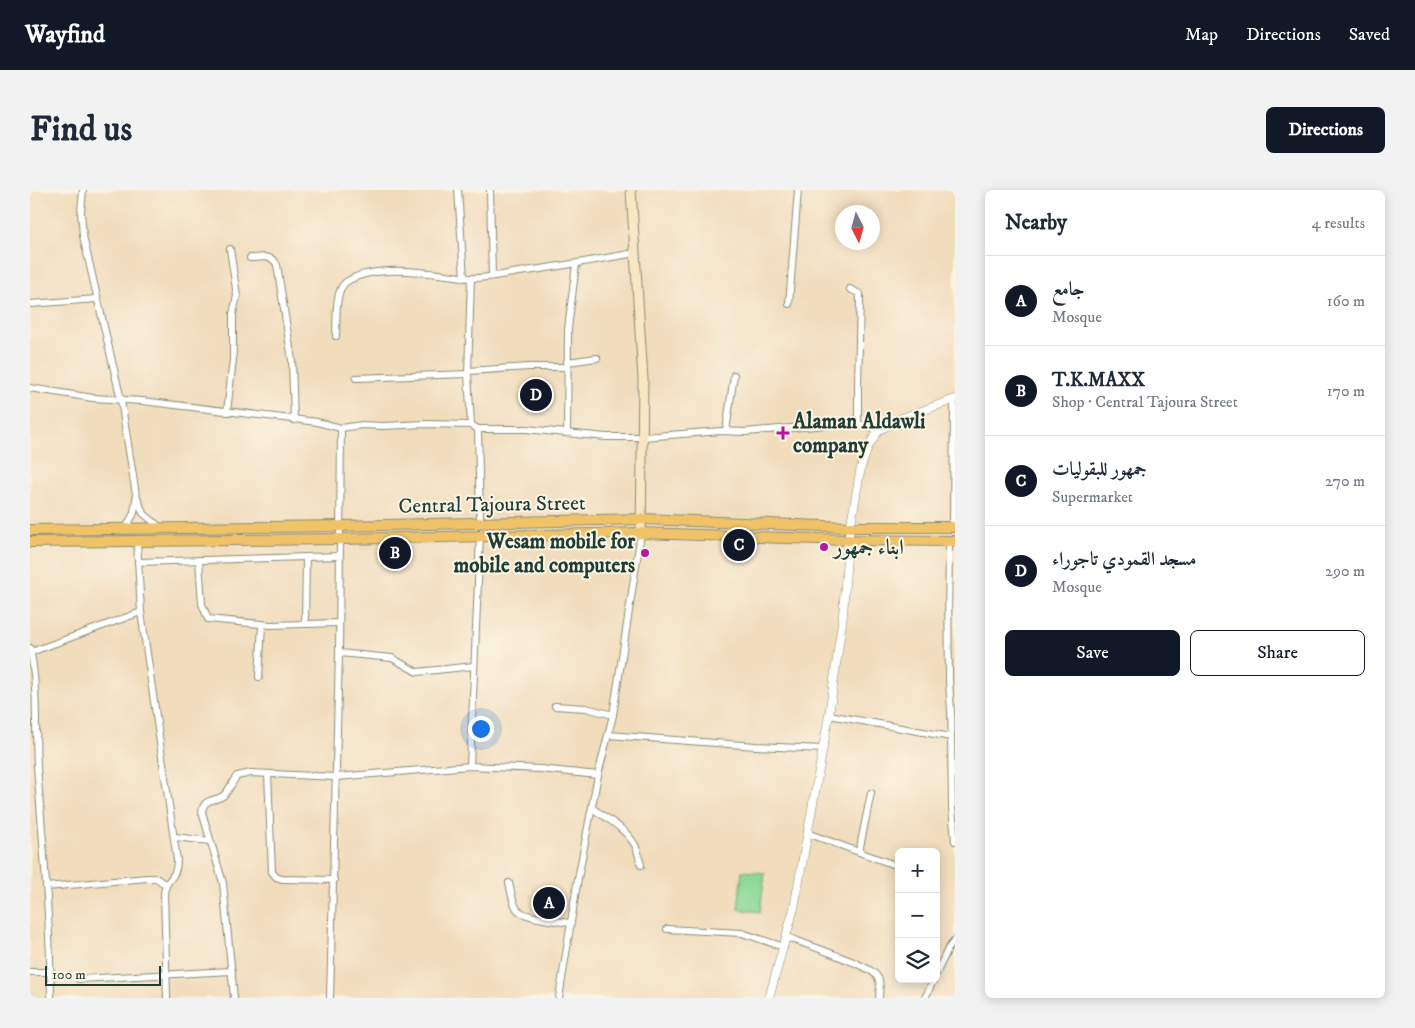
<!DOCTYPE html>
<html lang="en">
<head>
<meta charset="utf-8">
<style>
	body { margin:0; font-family:"IM FELL DW Pica",Amiri,serif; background:#f2f2f3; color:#1f2937 }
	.controls { position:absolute; right:15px; bottom:15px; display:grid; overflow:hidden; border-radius:8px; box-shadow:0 2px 12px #0003 }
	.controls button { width:45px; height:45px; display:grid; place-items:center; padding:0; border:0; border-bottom:1px solid #e0e1e3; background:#fff; color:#1f2937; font:25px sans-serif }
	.compass { position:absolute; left:805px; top:15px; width:45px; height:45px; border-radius:50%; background:#fff; box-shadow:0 2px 12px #0003; rotate:174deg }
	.scale { position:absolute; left:15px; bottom:12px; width:116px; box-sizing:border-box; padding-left:5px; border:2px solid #1f3d34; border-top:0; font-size:14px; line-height:18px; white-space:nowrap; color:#1f3d34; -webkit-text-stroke:4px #fcf5e5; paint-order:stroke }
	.you { position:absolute; left:450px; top:538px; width:18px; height:18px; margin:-12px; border:4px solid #fff; border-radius:50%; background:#1a73e8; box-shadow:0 0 0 8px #1a73e833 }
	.badge { display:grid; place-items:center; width:32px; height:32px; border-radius:50%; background:#111827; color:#fff; font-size:16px; font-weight:700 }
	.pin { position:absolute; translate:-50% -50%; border:2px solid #fff; box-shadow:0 1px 5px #0006 }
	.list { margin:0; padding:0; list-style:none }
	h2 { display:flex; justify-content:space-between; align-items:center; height:65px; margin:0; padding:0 20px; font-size:21px }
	h2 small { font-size:16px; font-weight:400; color:#747a83 }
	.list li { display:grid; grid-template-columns:32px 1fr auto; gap:15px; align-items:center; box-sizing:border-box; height:90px; padding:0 20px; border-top:1px solid #e0e1e3 }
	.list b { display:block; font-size:19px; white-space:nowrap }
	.list p { margin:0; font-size:16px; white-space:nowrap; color:#747a83 }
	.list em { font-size:16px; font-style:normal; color:#747a83 }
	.actions { display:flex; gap:10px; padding:15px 20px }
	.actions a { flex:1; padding:11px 0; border:1px solid #111827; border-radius:8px; text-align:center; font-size:18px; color:#111827 }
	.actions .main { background:#111827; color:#fff }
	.icon { flex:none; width:28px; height:28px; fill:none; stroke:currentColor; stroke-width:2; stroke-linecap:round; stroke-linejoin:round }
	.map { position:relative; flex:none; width:925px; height:808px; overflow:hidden; border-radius:8px }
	header { display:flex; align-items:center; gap:30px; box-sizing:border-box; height:70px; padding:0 25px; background:#111827; color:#fff }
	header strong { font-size:24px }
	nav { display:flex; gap:28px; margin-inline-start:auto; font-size:18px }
	.intro { display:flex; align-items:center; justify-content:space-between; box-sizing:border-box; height:120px; padding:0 30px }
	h1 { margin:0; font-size:35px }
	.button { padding:12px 22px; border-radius:8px; background:#111827; color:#fff; font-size:18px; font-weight:700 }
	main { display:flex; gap:30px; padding:0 30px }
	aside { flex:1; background:#fff; border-radius:8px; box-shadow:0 2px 12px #0003 }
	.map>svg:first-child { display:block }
	.pitch { fill:#8cd996; stroke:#568b65 }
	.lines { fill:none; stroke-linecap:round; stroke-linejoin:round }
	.minor-casing { stroke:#888c78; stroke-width:8 }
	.tertiary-casing { stroke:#888c78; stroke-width:9 }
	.secondary-casing { stroke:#888c78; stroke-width:11 }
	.primary-casing { stroke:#888c78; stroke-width:12 }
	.minor { stroke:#fff; stroke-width:6 }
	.tertiary { stroke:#fff; stroke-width:8 }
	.secondary { stroke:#f9e7c3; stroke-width:9 }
	.primary { stroke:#f1c369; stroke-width:10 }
	.poi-dot { fill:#b5179e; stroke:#fcf5e5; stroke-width:2 }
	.labels { text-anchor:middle; stroke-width:4; stroke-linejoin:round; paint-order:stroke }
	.poi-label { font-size:21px; font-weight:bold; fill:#1f3d34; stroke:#fcf5e5; text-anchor:start }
	.street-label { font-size:21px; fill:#1f3d34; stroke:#fcf5e5 }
</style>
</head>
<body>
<header>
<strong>Wayfind</strong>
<nav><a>Map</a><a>Directions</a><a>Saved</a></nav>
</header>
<div class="intro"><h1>Find us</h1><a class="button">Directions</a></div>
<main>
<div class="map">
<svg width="925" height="808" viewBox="0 0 925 808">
	<rect width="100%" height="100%" fill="#fcf5e5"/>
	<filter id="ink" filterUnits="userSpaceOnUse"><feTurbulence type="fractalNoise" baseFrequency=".02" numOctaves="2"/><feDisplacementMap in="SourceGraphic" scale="10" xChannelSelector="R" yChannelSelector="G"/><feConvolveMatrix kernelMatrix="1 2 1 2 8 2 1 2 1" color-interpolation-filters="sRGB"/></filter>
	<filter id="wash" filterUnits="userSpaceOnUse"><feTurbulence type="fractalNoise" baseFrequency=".0096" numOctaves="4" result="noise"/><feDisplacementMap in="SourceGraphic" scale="20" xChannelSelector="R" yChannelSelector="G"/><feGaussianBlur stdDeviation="1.12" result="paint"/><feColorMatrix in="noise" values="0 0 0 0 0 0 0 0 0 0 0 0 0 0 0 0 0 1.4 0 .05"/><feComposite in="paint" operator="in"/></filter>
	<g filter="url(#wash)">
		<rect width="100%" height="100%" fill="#f1dcbc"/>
		<!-- pitch -->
		<path class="pitch" d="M712 681 735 683 730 722 708 719Z"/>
	</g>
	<g filter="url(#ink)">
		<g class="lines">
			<!-- minor casing -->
			<g class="minor-casing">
				<g id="minor">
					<path d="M53 0 51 22 53 46 91 210 106 305 113 323 131 338"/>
					<path d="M428 0 434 88"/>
					<path d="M460 0 462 86"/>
					<path d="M220 68C230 68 243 64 247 75L262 170 264 230"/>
					<path d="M441 88 438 184 441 235"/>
					<path d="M820 99 830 104V107L828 197V234"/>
					<path d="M0 114 67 109"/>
					<path d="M759 114 768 0"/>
					<path d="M306 146C307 131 304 101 316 92 345 73 400 83 432 87 450 90 470 85 489 82 527 77 566 70 605 63"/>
					<path d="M537 172 567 168"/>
					<path d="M439 181 499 177H537"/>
					<path d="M326 188 438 184"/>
					<path d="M0 198 63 208 112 211 287 232 311 238 332 235 353 236 395 234 441 235 448 239H496L576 247H613L691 241 715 242 809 234H828L849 240"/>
					<path d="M197 222 203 169V124L207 106 200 59"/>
					<path d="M448 239 450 333"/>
					<path d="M696 241 704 185"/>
					<path d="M537 242 538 139 546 74"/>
					<path d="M923 337 924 210"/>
					<path d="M96 338 104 323 106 309"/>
					<path d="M169 370 172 414 178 429 241 435 309 433"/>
					<path d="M108 372 310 366"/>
					<path d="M111 422 147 670C147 690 136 687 134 703L137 808"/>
					<path d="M275 434 276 367"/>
					<path d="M0 458C8 496 5 537 7 576 13 653 20 730 21 808"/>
					<path d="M1 462 111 422 107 351"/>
					<path d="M309 463 362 468 387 482 444 476"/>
					<path d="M229 487 232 435"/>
					<path d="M525 516 556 518 583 525"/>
					<path d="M799 525 921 547C923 527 919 506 919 486 918 441 918 396 919 351"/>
					<path d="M578 545 726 556 793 559"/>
					<path d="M921 547 922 618 925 651"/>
					<path d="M440 576 450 346"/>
					<path d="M238 584 242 682 246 687 252 689 304 690"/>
					<path d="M562 618C576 628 596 639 605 655 608 661 609 668 611 675"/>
					<path d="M777 643 862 674"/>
					<path d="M145 647 180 651"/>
					<path d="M829 662 841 603"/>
					<path d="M479 693C481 701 482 712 487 719 493 728 529 731 540 733"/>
					<path d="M16 697 117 688H126L136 695"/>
					<path d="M637 739 712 743 754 757"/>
					<path d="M757 747C774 754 837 774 846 785 852 792 849 800 849 808"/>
					<path d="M0 782H21"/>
					<path d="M906 784 918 759 925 750"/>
					<path d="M49 789 202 781"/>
					<path d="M204 808 193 693 172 622C174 608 183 612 193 606 199 601 202 592 207 586L221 583 306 587 440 576 510 579 568 585"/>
					<path d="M300 808 309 463 311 238"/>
					<path d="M529 808 547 694 568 585 583 525 611 343"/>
					<path d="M895 808 904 789"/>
				</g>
			</g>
			<!-- tertiary casing -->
			<g class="tertiary-casing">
				<path id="tertiary" d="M739 808 764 718 799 525 813 425 818 350 831 277 839 255 849 240 872 228 925 209"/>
			</g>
			<!-- secondary casing -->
			<g class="secondary-casing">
				<path id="secondary" d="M601 0 613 189 611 343"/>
			</g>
			<!-- primary casing -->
			<g class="primary-casing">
				<g id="primary">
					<path d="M0 340 311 336 612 329 820 337H925"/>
					<path d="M0 352 311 349 611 343 818 350 925 351"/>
				</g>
			</g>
			<!-- minor -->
			<use href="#minor" class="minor"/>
			<!-- tertiary -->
			<use href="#tertiary" class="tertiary"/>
			<!-- secondary -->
			<use href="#secondary" class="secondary"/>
			<!-- primary -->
			<use href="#primary" class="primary"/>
		</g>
	</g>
	<!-- markers -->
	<g class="poi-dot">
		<path d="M750.5 235.5h5v5h5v5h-5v5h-5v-5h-5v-5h5z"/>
		<circle cx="794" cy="357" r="5"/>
		<circle cx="615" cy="363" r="5"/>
	</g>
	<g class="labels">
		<!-- poi labels -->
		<g class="poi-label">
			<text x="763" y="238">Alaman Aldawli<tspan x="763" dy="24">company</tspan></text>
			<text x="605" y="358" text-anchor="end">Wesam mobile for<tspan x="605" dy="24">mobile and computers</tspan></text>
			<text x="804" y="364">ابناء جمهور</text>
		</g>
		<!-- street labels -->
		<g class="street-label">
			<text transform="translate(462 314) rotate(-1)" y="7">Central Tajoura Street</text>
		</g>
	</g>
</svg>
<div class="controls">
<button>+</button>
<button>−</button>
<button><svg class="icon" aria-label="layers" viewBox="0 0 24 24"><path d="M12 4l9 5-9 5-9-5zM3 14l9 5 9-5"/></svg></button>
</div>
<svg class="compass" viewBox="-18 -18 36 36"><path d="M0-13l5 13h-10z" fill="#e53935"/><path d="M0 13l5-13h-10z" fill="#747a83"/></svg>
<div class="scale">100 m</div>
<div class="you"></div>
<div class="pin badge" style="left:519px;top:713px">A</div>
<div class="pin badge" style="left:365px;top:363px">B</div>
<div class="pin badge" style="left:709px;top:355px">C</div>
<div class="pin badge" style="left:506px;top:205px">D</div>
</div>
<aside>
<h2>Nearby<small>4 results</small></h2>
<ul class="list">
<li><span class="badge">A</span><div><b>جامع</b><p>Mosque</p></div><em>160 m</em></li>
<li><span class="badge">B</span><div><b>T.K.MAXX</b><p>Shop · Central Tajoura Street</p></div><em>170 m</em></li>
<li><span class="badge">C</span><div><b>جمهور للبقوليات</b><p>Supermarket</p></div><em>270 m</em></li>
<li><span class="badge">D</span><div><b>مسجد القمودي تاجوراء</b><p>Mosque</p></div><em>290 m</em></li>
</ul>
<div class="actions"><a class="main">Save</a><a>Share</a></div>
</aside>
</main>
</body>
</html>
